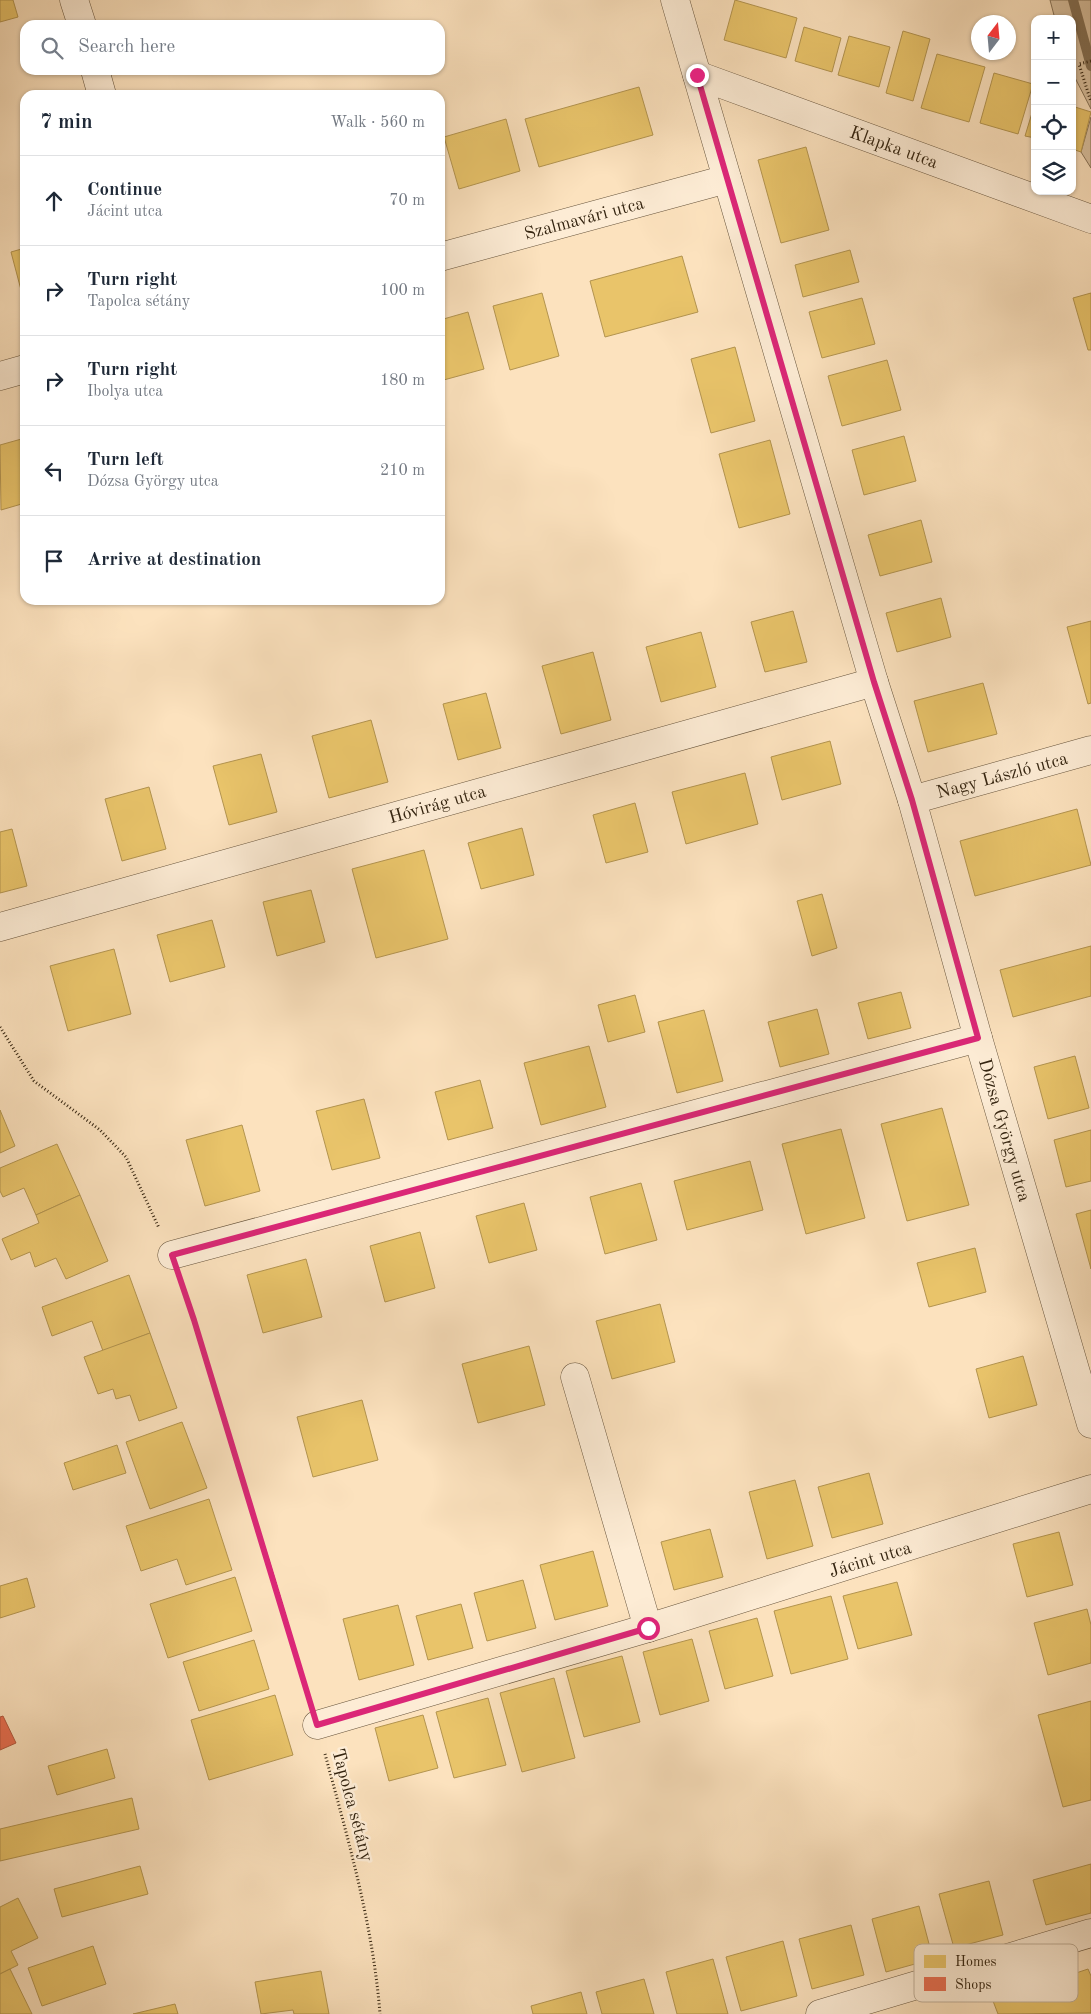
<!DOCTYPE html>
<html lang="en">
<head>
<meta charset="utf-8">
<style>
	body { margin:0; font-family:"Old Standard TT",serif; background:#f6f6f7; color:#1f2937 }
	.controls { position:absolute; right:15px; top:15px; display:grid; overflow:hidden; border-radius:10px; box-shadow:0 1px 4px #0004 }
	.controls button { width:45px; height:45px; display:grid; place-items:center; padding:0; border:0; border-bottom:1px solid #e0e1e3; background:#fff; color:#1f2937; font:25px sans-serif }
	.compass { position:absolute; left:971px; top:15px; width:45px; height:45px; border-radius:50%; background:#fff; box-shadow:0 1px 4px #0004; rotate:16deg }
	.stop { position:absolute; width:15px; height:15px; margin:-11px; border:4px solid #db2777; border-radius:50%; background:#fff }
	.stop.end { background:#db2777; border-color:#fff; box-shadow:0 1px 5px #0008 }
	.list { margin:0; padding:0; list-style:none }
	h2 { display:flex; justify-content:space-between; align-items:center; height:65px; margin:0; padding:0 20px; font-size:21px }
	h2 small { font-size:16px; font-weight:400; color:#747a83 }
	.list li { display:grid; grid-template-columns:32px 1fr auto; gap:15px; align-items:center; box-sizing:border-box; height:90px; padding:0 20px; border-top:1px solid #e0e1e3 }
	.list b { display:block; font-size:19px; white-space:nowrap }
	.list p { margin:0; font-size:16px; white-space:nowrap; color:#747a83 }
	.list em { font-size:16px; font-style:normal; color:#747a83 }
	.icon { flex:none; width:28px; height:28px; fill:none; stroke:currentColor; stroke-width:2; stroke-linecap:round; stroke-linejoin:round }
	.map { position:relative; flex:none; width:1091px; height:2014px; overflow:hidden }
	.search { position:absolute; background:#fff; box-shadow:0 1px 4px #0004; left:20px; top:20px; width:425px; height:55px; display:flex; align-items:center; gap:12px; box-sizing:border-box; padding:0 18px; border-radius:15px; color:#747a83; font-size:19px }
	.panel { position:absolute; background:#fff; box-shadow:0 1px 4px #0004; left:20px; top:90px; width:425px; height:515px; border-radius:15px }
	.map>svg:first-child { display:block }
	.green { fill:#dac2a1; stroke:#887459 }
	.homes { fill:#e9c46a; stroke:#b3944f }
	.shops { fill:#e76f51; stroke:#b2593e }
	.lines { fill:none; stroke-linecap:round; stroke-linejoin:round }
	.stream { stroke:#847055; stroke-width:10 }
	.street-casing { stroke:#67543c; stroke-width:29 }
	.path { stroke:#352511; stroke-width:3; stroke-dasharray:1 2.5; stroke-linecap:butt }
	.street { stroke:#fdecd5; stroke-width:28 }
	.route { stroke:#db2777; stroke-width:6 }
	.labels { text-anchor:middle; stroke-width:5; stroke-linejoin:round; paint-order:stroke }
	.street-label { font-size:18px; fill:#352511; stroke:#fdecd5 }
	.key { fill:#fdecd5; stroke:#c1b09a; stroke-width:1 }
	.key-label { font-size:14px; fill:#352511 }
</style>
</head>
<body>
<div class="map">
<svg width="1091" height="2014" viewBox="0 0 1091 2014">
	<rect width="100%" height="100%" fill="#fce2be"/>
	<filter id="stains"><feTurbulence type="fractalNoise" baseFrequency=".004" numOctaves="4"/><feColorMatrix values="0 0 0 0 .2 0 0 0 0 .09 0 0 0 0 .02 0 0 0 .5 -.17"/></filter>
	<radialGradient id="worn" r=".72"><stop offset=".6" stop-color="#630" stop-opacity="0"/><stop offset="1" stop-color="#630" stop-opacity=".3"/></radialGradient>
	<!-- green -->
	<g class="green">
		<path d="M1050 0H1091V109L1072 72V19H1055Z"/>
		<path d="M1091 117V168L1081 152Z"/>
	</g>
	<!-- homes -->
	<g class="homes">
		<path d="M0 0H13L18 17 0 22Z"/>
		<path d="M735 0 797 18 786 58 724 40Z"/>
		<path d="M804 27 841 38 832 72 795 61Z"/>
		<path d="M903 31 930 39 913 101 886 93Z"/>
		<path d="M849 36 890 47 879 87 838 75Z"/>
		<path d="M937 54 985 67 969 122 921 108Z"/>
		<path d="M994 73 1033 84 1018 134 980 123Z"/>
		<path d="M639 87 653 135 539 167 525 119Z"/>
		<path d="M1035 103V138L1025 136Z"/>
		<path d="M1072 106 1091 112 1081 152 1072 149Z"/>
		<path d="M506 119 520 171 459 189 444 137Z"/>
		<path d="M806 147 829 230 781 243 758 160Z"/>
		<path d="M25 248V305L11 252Z"/>
		<path d="M850 250 859 282 803 297 795 265Z"/>
		<path d="M682 256 698 312 605 337 590 281Z"/>
		<path d="M542 293 559 356 510 370 493 306Z"/>
		<path d="M1091 293V350H1088L1073 298Z"/>
		<path d="M862 298 875 344 822 358 809 312Z"/>
		<path d="M468 312 484 369 440 381V320Z"/>
		<path d="M735 347 755 421 711 433 691 359Z"/>
		<path d="M887 360 901 410 842 426 828 376Z"/>
		<path d="M904 436 916 481 864 495 852 450Z"/>
		<path d="M25 438V503L1 510 0 445Z"/>
		<path d="M770 440 790 514 739 528 719 454Z"/>
		<path d="M921 520 932 562 880 576 868 535Z"/>
		<path d="M941 598 951 637 897 652 886 613Z"/>
		<path d="M793 611 807 662 765 672 751 622Z"/>
		<path d="M1091 621V703L1088 704 1067 627Z"/>
		<path d="M701 632 716 687 661 702 646 647Z"/>
		<path d="M593 652 611 720 561 734 542 666Z"/>
		<path d="M983 683 997 734 928 752 914 701Z"/>
		<path d="M486 693 501 748 458 760 443 704Z"/>
		<path d="M371 720 388 782 329 798 312 736Z"/>
		<path d="M830 741 841 784 782 800 771 757Z"/>
		<path d="M261 754 277 812 229 825 213 766Z"/>
		<path d="M745 773 758 824 686 844 672 792Z"/>
		<path d="M149 787 166 849 122 861 105 799Z"/>
		<path d="M635 803 648 852 606 863 593 815Z"/>
		<path d="M1077 809 1091 865 975 896 960 841Z"/>
		<path d="M522 828 534 875 481 889 468 843Z"/>
		<path d="M12 829 27 886 0 893V832Z"/>
		<path d="M424 850 448 939 376 958 352 869Z"/>
		<path d="M311 890 325 942 277 956 263 902Z"/>
		<path d="M822 894 837 948 812 956 797 901Z"/>
		<path d="M212 920 225 967 170 982 157 935Z"/>
		<path d="M1091 946V996L1013 1017 1000 970Z"/>
		<path d="M114 949 131 1014 68 1031 50 966Z"/>
		<path d="M901 992 911 1028 868 1039 858 1003Z"/>
		<path d="M635 995 645 1032 608 1042 598 1005Z"/>
		<path d="M817 1009 829 1054 780 1067 768 1022Z"/>
		<path d="M704 1010 723 1081 677 1093 658 1022Z"/>
		<path d="M589 1046 606 1107 541 1125 524 1063Z"/>
		<path d="M1075 1056 1089 1108 1048 1119 1034 1067Z"/>
		<path d="M480 1080 493 1128 448 1140 435 1092Z"/>
		<path d="M364 1099 380 1158 332 1170 316 1111Z"/>
		<path d="M942 1108 969 1205 907 1221 881 1124Z"/>
		<path d="M0 1110 15 1146 0 1153Z"/>
		<path d="M242 1125 260 1191 205 1206 186 1140Z"/>
		<path d="M841 1129 865 1218 806 1234 782 1144Z"/>
		<path d="M1091 1130V1181L1066 1187 1054 1140Z"/>
		<path d="M57 1144 80 1195 36 1215 24 1188 3 1197 0 1191V1168Z"/>
		<path d="M750 1161 763 1210 687 1230 674 1181Z"/>
		<path d="M641 1183 657 1240 605 1254 590 1197Z"/>
		<path d="M80 1195 108 1261 66 1279 56 1258 35 1267 30 1252 11 1260 2 1239 39 1223 36 1215Z"/>
		<path d="M524 1203 537 1250 489 1263 476 1216Z"/>
		<path d="M1091 1210V1269L1076 1214Z"/>
		<path d="M420 1232 435 1288 385 1302 370 1246Z"/>
		<path d="M975 1248 986 1292 929 1307 917 1263Z"/>
		<path d="M306 1259 322 1317 263 1333 247 1275Z"/>
		<path d="M129 1275 150 1333 103 1351 92 1321 52 1336 42 1307Z"/>
		<path d="M660 1304 675 1362 612 1379 596 1321Z"/>
		<path d="M150 1333 177 1408 139 1421 130 1395 116 1399 113 1389 98 1394 84 1357Z"/>
		<path d="M529 1346 545 1405 478 1423 462 1364Z"/>
		<path d="M1023 1356 1037 1405 989 1418 976 1369Z"/>
		<path d="M362 1400 378 1460 313 1477 297 1417Z"/>
		<path d="M182 1422 207 1488 150 1509 126 1442Z"/>
		<path d="M117 1445 126 1473 73 1490 64 1463Z"/>
		<path d="M869 1473 883 1524 832 1538 818 1487Z"/>
		<path d="M795 1480 813 1546 767 1559 749 1492Z"/>
		<path d="M209 1499 232 1570 186 1585 177 1559 141 1571 126 1526Z"/>
		<path d="M710 1529 723 1577 674 1590 661 1542Z"/>
		<path d="M1059 1532 1073 1585 1027 1597 1013 1544Z"/>
		<path d="M593 1551 608 1606 555 1620 540 1565Z"/>
		<path d="M235 1577 252 1631 168 1658 150 1604Z"/>
		<path d="M27 1578 35 1607 0 1618V1586Z"/>
		<path d="M523 1580 536 1628 487 1641 474 1593Z"/>
		<path d="M897 1582 912 1635 858 1649 843 1596Z"/>
		<path d="M831 1596 848 1659 791 1674 774 1611Z"/>
		<path d="M461 1604 473 1648 428 1660 416 1616Z"/>
		<path d="M398 1605 414 1665 359 1680 343 1619Z"/>
		<path d="M1087 1609 1091 1625V1663L1048 1675 1034 1623Z"/>
		<path d="M757 1618 773 1676 725 1689 709 1631Z"/>
		<path d="M692 1639 709 1701 660 1715 643 1652Z"/>
		<path d="M254 1640 269 1689 199 1711 183 1662Z"/>
		<path d="M622 1656 640 1722 584 1737 566 1671Z"/>
		<path d="M554 1678 575 1758 522 1772 500 1693Z"/>
		<path d="M275 1695 293 1755 209 1780 191 1720Z"/>
		<path d="M488 1698 506 1765 454 1778 436 1712Z"/>
		<path d="M1091 1701V1800L1063 1807 1038 1715Z"/>
		<path d="M423 1715 438 1768 389 1781 375 1728Z"/>
		<path d="M107 1749 115 1778 57 1795 48 1766Z"/>
		<path d="M132 1798 139 1829 0 1861V1829Z"/>
		<path d="M1091 1864V1913L1046 1925 1033 1880Z"/>
		<path d="M140 1866 148 1894 62 1917 54 1889Z"/>
		<path d="M989 1881 1003 1935 954 1948 939 1894Z"/>
		<path d="M18 1898 38 1938 11 1951 18 1965 0 1974V1907Z"/>
		<path d="M919 1906 933 1959 886 1972 872 1919Z"/>
		<path d="M851 1925 864 1975 812 1989 799 1939Z"/>
		<path d="M783 1941 797 1996 741 2011 726 1957Z"/>
		<path d="M93 1946 106 1984 42 2006 28 1968Z"/>
		<path d="M713 1959 728 2014H677L666 1972Z"/>
		<path d="M10 1969 32 2014H0V1974Z"/>
		<path d="M1088 1969 1091 1976V2013L998 2014 993 2001Z"/>
		<path d="M321 1971 329 2014H294L293 2010 261 2014 255 1982Z"/>
		<path d="M644 1979 654 2014H602L596 1992Z"/>
		<path d="M581 1992 587 2014H533L531 2006Z"/>
		<path d="M175 2004 178 2014H133Z"/>
	</g>
	<!-- shops -->
	<path class="shops" d="M3 1716 16 1743 0 1750V1717Z"/>
	<g class="lines">
		<!-- stream -->
		<path class="stream" d="M1073 0 1091 66"/>
		<!-- street casing -->
		<g class="street-casing">
			<g id="street">
				<path d="M74 0 82 25"/>
				<path d="M675 0 874 682 912 800 978 1038 1091 1424"/>
				<path d="M95 70 102 95"/>
				<path d="M697 75 1091 219"/>
				<path d="M440 257 727 179"/>
				<path d="M0 376 25 369"/>
				<path d="M912 800 1091 750"/>
				<path d="M0 927 874 682"/>
				<path d="M172 1255 978 1038"/>
				<path d="M575 1377 648 1628"/>
				<path d="M317 1725 648 1628 1091 1489"/>
				<path d="M820 2014 1091 1933"/>
			</g>
		</g>
		<!-- path -->
		<g class="path">
			<path d="M1091 61 1079 64 1091 102"/>
			<path d="M0 1027 34 1081 100 1130 126 1157 159 1228"/>
			<path d="M181 1282 281 1602 309 1697"/>
			<path d="M325 1754C348 1839 373 1925 380 2014"/>
		</g>
		<!-- street -->
		<use href="#street" class="street"/>
	</g>
	<g class="lines">
		<!-- route -->
		<path class="route" d="M648 1628 317 1725 194 1320 172 1255 978 1038 912 800 874 682 697 75"/>
	</g>
	<g class="labels">
		<!-- street labels -->
		<g class="street-label">
			<text transform="translate(894 147) rotate(20)" y="6">Klapka utca</text>
			<text transform="translate(584 218) rotate(-15)" y="6">Szalmavári utca</text>
			<text transform="translate(1002 775) rotate(-15)" y="6">Nagy László utca</text>
			<text transform="translate(437 804) rotate(-16)" y="6">Hóvirág utca</text>
			<text transform="translate(1005 1130) rotate(74)" y="6">Dózsa György utca</text>
			<text transform="translate(870 1559) rotate(-17)" y="6">Jácint utca</text>
			<text transform="translate(353 1805) rotate(75)" y="6">Tapolca sétány</text>
		</g>
	</g>
	<!-- legend -->
	<rect x="914" y="1944" width="164" height="58" rx="8" class="key"/>
	<rect x="924" y="1955" width="22" height="13" fill="#e9c46a"/>
	<rect x="924" y="1977" width="22" height="14" fill="#e76f51"/>
	<g class="key-label">
		<text x="955" y="1966">Homes</text>
		<text x="955" y="1989">Shops</text>
	</g>
	<rect width="100%" height="100%" filter="url(#stains)"/>
	<rect width="100%" height="100%" fill="url(#worn)"/>
</svg>
<div class="controls">
<button>+</button>
<button>−</button>
<button><svg class="icon" aria-label="locate" viewBox="0 0 24 24"><circle cx="12" cy="12" r="6"/><path d="M12 2v4M12 18v4M2 12h4M18 12h4"/></svg></button>
<button><svg class="icon" aria-label="layers" viewBox="0 0 24 24"><path d="M12 4l9 5-9 5-9-5zM3 14l9 5 9-5"/></svg></button>
</div>
<svg class="compass" viewBox="-18 -18 36 36"><path d="M0-13l5 13h-10z" fill="#e53935"/><path d="M0 13l5-13h-10z" fill="#747a83"/></svg>
<div class="stop" style="left:648px;top:1628px"></div>
<div class="stop end" style="left:697px;top:75px"></div>
<div class="search"><svg class="icon" aria-label="search" viewBox="0 0 24 24"><circle cx="10" cy="10" r="6"/><path d="M15 15l6 6"/></svg>Search here</div>
<section class="panel">
<h2>7 min<small>Walk · 560 m</small></h2>
<ul class="list">
<li><svg class="icon" aria-label="ahead" viewBox="0 0 24 24"><path d="M12 20V5M6 11l6-6 6 6"/></svg><div><b>Continue</b><p>Jácint utca</p></div><em>70 m</em></li>
<li><svg class="icon" aria-label="right" viewBox="0 0 24 24"><path d="M7 20v-9h11M14 6l5 5-5 5"/></svg><div><b>Turn right</b><p>Tapolca sétány</p></div><em>100 m</em></li>
<li><svg class="icon" aria-label="right" viewBox="0 0 24 24"><path d="M7 20v-9h11M14 6l5 5-5 5"/></svg><div><b>Turn right</b><p>Ibolya utca</p></div><em>180 m</em></li>
<li><svg class="icon" aria-label="left" viewBox="0 0 24 24"><path d="M17 20v-9H6M10 6l-5 5 5 5"/></svg><div><b>Turn left</b><p>Dózsa György utca</p></div><em>210 m</em></li>
<li><svg class="icon" aria-label="arrive" viewBox="0 0 24 24"><path d="M6 21V4h12l-3 4 3 4H6"/></svg><div><b>Arrive at destination</b></div></li>
</ul>
</section>
</div>
</body>
</html>
